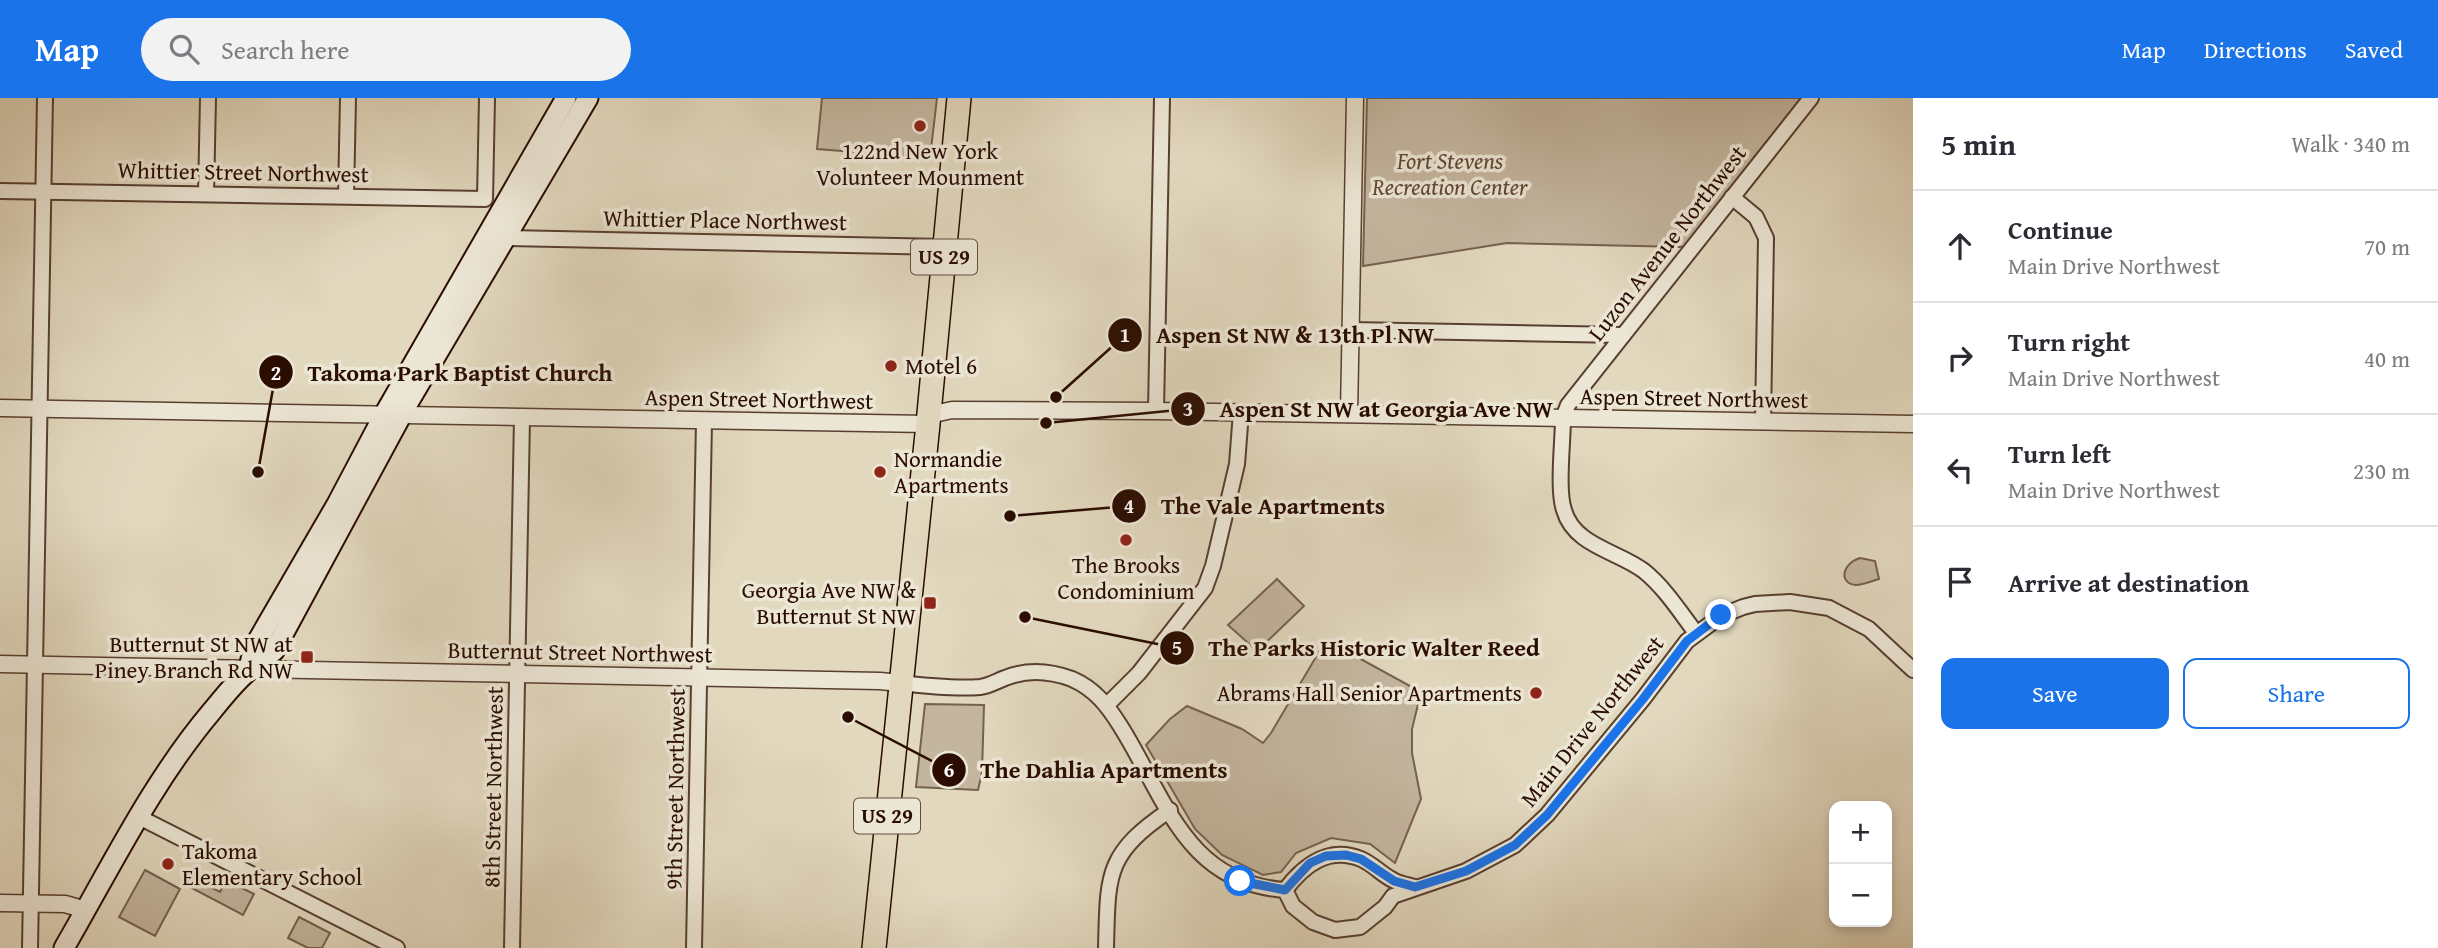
<!DOCTYPE html>
<html lang="en">
<head>
<meta charset="utf-8">
<style>
	body { margin:0; font-family:"Gentium Book Plus",serif; background:#f2f2f3; color:#2b2b33 }
	.controls { position:absolute; right:21px; bottom:21px; display:grid; overflow:hidden; border-radius:14px; box-shadow:0 4px 10px #0003 }
	.controls button { width:63px; height:63px; display:grid; place-items:center; padding:0; border:0; border-bottom:2px solid #e1e1e2; background:#fff; color:#2b2b33; font:35px sans-serif }
	.stop { position:absolute; width:21px; height:21px; margin:-16px; border:5px solid #1a73e8; border-radius:50%; background:#fff }
	.stop.end { background:#1a73e8; border-color:#fff; box-shadow:0 2px 7px #0008 }
	.list { margin:0; padding:0; list-style:none }
	h2 { display:flex; justify-content:space-between; align-items:center; height:91px; margin:0; padding:0 28px; font-size:30px }
	h2 small { font-size:23px; font-weight:400; color:#7c7c81 }
	.list li { display:grid; grid-template-columns:46px 1fr auto; gap:21px; align-items:center; box-sizing:border-box; height:112px; padding:0 28px; border-top:2px solid #e1e1e2 }
	.list b { display:block; font-size:26px; white-space:nowrap }
	.list p { margin:0; font-size:23px; white-space:nowrap; color:#7c7c81 }
	.list em { font-size:23px; font-style:normal; color:#7c7c81 }
	.actions { display:flex; gap:14px; padding:21px 28px }
	.actions a { flex:1; padding:16px 0; border:2px solid #1a73e8; border-radius:14px; text-align:center; font-size:24px; color:#1a73e8 }
	.actions .main { background:#1a73e8; color:#fff }
	.icon { flex:none; width:38px; height:38px; fill:none; stroke:currentColor; stroke-width:2; stroke-linecap:round; stroke-linejoin:round }
	.map { position:relative; flex:none; width:1913px; height:850px; overflow:hidden }
	header { display:flex; align-items:center; gap:42px; box-sizing:border-box; height:98px; padding:0 35px; background:#1a73e8; color:#fff }
	header strong { font-size:33px }
	nav { display:flex; gap:38px; margin-inline-start:auto; font-size:24px }
	.search { width:490px; height:63px; background:#f2f2f3; display:flex; align-items:center; gap:18px; box-sizing:border-box; padding:0 24px; border-radius:38px; color:#7c7c81; font-size:26px }
	main { display:flex }
	aside { flex:1; background:#fff }
	.map>svg:first-child { display:block }
	.green { fill:#c3b59e; stroke:#76604f; stroke-width:2 }
	.lines { fill:none; stroke-linecap:round; stroke-linejoin:round }
	.minor-casing { stroke:#583f30; stroke-width:18 }
	.tertiary-casing { stroke:#583f30; stroke-width:19 }
	.secondary-casing { stroke:#2a0c00; stroke-width:23 }
	.trunk-casing { stroke:#2a0c00; stroke-width:26 }
	.minor { stroke:#ece6d5; stroke-width:14 }
	.tertiary { stroke:#ece6d5; stroke-width:16 }
	.secondary { stroke:#ece6d5; stroke-width:19 }
	.trunk { stroke:#e2d8be; stroke-width:23 }
	.route { stroke:#1a73e8; stroke-width:9 }
	.poi-dot { fill:#8f2418; stroke:#ece6d5; stroke-width:2.5 }
	.labels { text-anchor:middle; stroke-width:7; stroke-linejoin:round; paint-order:stroke }
	.shield { fill:#ece6d5; stroke:#644d40; stroke-width:2 }
	.shield-label { font-size:21px; font-weight:bold; fill:#2a0c00 }
	.poi-label { font-size:23px; fill:#2a0c00; stroke:#ece6d5; text-anchor:start }
	.park-label { font-size:23px; font-style:italic; fill:#604737; stroke:#ece6d5 }
	.street-label { font-size:23px; fill:#2a0c00; stroke:#ece6d5 }
	.leader { fill:none; stroke:#2a0c00; stroke-width:2.5 }
	.callout-dot { fill:#2a0c00; stroke:#ece6d5; stroke-width:2.5 }
	.mark-label { font-size:21px; text-anchor:middle; font-weight:bold; fill:#fff }
	.callout-label { font-size:24px; text-anchor:middle; font-weight:bold; fill:#2a0c00; stroke:#ece6d5; stroke-width:7; stroke-linejoin:round; paint-order:stroke }
</style>
</head>
<body>
<header>
<strong>Map</strong>
<div class="search"><svg class="icon" aria-label="search" viewBox="0 0 24 24"><circle cx="10" cy="10" r="6"/><path d="M15 15l6 6"/></svg>Search here</div>
<nav><a>Map</a><a>Directions</a><a>Saved</a></nav>
</header>
<main>
<div class="map">
<svg width="1913" height="850" viewBox="0 0 1913 850">
	<rect width="100%" height="100%" fill="#e2d8be"/>
	<filter id="stains"><feTurbulence type="fractalNoise" baseFrequency=".00286" numOctaves="4"/><feColorMatrix values="0 0 0 0 .2 0 0 0 0 .09 0 0 0 0 .02 0 0 0 .5 -.17"/></filter>
	<radialGradient id="worn" r=".72"><stop offset=".6" stop-color="#630" stop-opacity="0"/><stop offset="1" stop-color="#630" stop-opacity=".3"/></radialGradient>
	<!-- green -->
	<g class="green">
		<path d="M822 0H937L930 60 817 51Z"/>
		<path d="M1367 0H1801L1684 149 1507 145 1363 168Z"/>
		<path d="M1860 460 1875 463 1879 481C1872 483 1863 487 1856 487 1839 486 1841 466 1860 460Z"/>
		<path d="M1277 481 1304 508 1257 553 1228 527Z"/>
		<path d="M1326 542 1421 594 1412 631V655L1421 701 1395 765 1370 746 1331 740 1296 755 1281 774 1263 777 1222 757 1195 731 1146 647 1170 621 1187 608 1242 631 1263 645 1271 635Z"/>
		<path d="M925 606 984 607 982 675 978 692 916 689Z"/>
		<path d="M145 772 180 791 155 838 119 819Z"/>
		<path d="M192 780 220 794 226 782 254 796 243 817 188 788Z"/>
		<path d="M299 819 330 835 322 850H308L288 840Z"/>
	</g>
	<g class="lines">
		<!-- minor casing -->
		<g class="minor-casing">
			<g id="minor">
				<path d="M0 93 485 101 487 0"/>
				<path d="M206 96 208 0"/>
				<path d="M346 98 348 0"/>
				<path d="M1732 99 1756 119 1766 140 1763 324"/>
				<path d="M505 140 945 149"/>
				<path d="M1351 232 1623 237"/>
				<path d="M1156 313 1162 0"/>
				<path d="M1696 535C1680 514 1665 490 1644 473 1618 453 1574 448 1564 412 1557 392 1563 343 1563 320L1568 307 1811 0"/>
				<path d="M900 585C926 588 954 591 980 589 989 588 997 583 1005 580 1027 571 1050 573 1072 581 1095 591 1108 608 1121 629 1166 701 1186 785 1285 792"/>
				<path d="M1107 607 1139 575 1205 490 1213 468 1237 366 1241 314"/>
				<path d="M139 719 397 850"/>
				<path d="M1285 792 1293 808 1313 824 1335 832 1360 829 1385 809 1393 798 1466 773 1515 747 1547 717 1643 601 1687 543 1721 518 1743 509 1755 506 1790 504 1829 510 1869 531 1913 572"/>
				<path d="M1285 792C1304 767 1328 748 1361 761 1373 766 1382 777 1393 782 1400 786 1408 787 1415 789"/>
				<path d="M30 850 45 0"/>
				<path d="M512 850 522 320"/>
				<path d="M694 850 704 323"/>
				<path d="M1106 850C1108 776 1105 756 1170 712"/>
			</g>
		</g>
		<!-- tertiary casing -->
		<g class="tertiary-casing">
			<g id="tertiary">
				<path d="M0 310 928 326"/>
				<path d="M1349 316 1355 0"/>
				<path d="M929 317 952 312 1156 313 1913 326"/>
				<path d="M0 566 880 583 900 585"/>
				<path d="M0 805 65 806 86 812"/>
			</g>
		</g>
		<!-- secondary casing -->
		<g class="secondary-casing">
			<g id="secondary">
				<path d="M249 570 254 549 337 406 385 315 566 0"/>
				<path d="M64 850C111 769 152 684 212 613 233 587 246 572 274 553L408 305 588 0"/>
			</g>
		</g>
		<!-- trunk casing -->
		<g class="trunk-casing">
			<path id="trunk" d="M874 850 928 326 959 0"/>
		</g>
		<!-- minor -->
		<use href="#minor" class="minor"/>
		<!-- tertiary -->
		<use href="#tertiary" class="tertiary"/>
		<!-- secondary -->
		<use href="#secondary" class="secondary"/>
		<!-- trunk -->
		<use href="#trunk" class="trunk"/>
	</g>
	<g class="lines">
		<!-- route -->
		<path class="route" d="M1240 783 1285 792 1310 765 1326 758 1346 757 1361 761 1394 783 1415 789 1466 773 1515 747 1547 717 1643 601 1687 543 1721 517"/>
	</g>
	<!-- markers -->
	<g class="poi-dot">
		<circle cx="920" cy="28" r="7"/>
		<circle cx="891" cy="268" r="7"/>
		<circle cx="880" cy="374" r="7"/>
		<circle cx="1126" cy="442" r="7"/>
		<rect x="923" y="498" width="14" height="14" rx="3.5"/>
		<rect x="300" y="552" width="14" height="14" rx="3.5"/>
		<circle cx="1536" cy="595" r="7"/>
		<circle cx="168" cy="766" r="7"/>
	</g>
	<g class="labels">
		<!-- shield labels -->
		<g class="shield">
			<rect x="911" y="141.5" width="66" height="35" rx="5"/>
			<rect x="854" y="700.5" width="66" height="35" rx="5"/>
		</g>
		<g class="shield-label">
			<text x="944" y="166">US 29</text>
			<text x="887" y="725">US 29</text>
		</g>
		<!-- poi labels -->
		<g class="poi-label">
			<text x="920" y="61" text-anchor="middle">122nd New York<tspan x="920" dy="26">Volunteer Mounment</tspan></text>
			<text x="905" y="276">Motel 6</text>
			<text x="894" y="369">Normandie<tspan x="894" dy="26">Apartments</tspan></text>
			<text x="1126" y="475" text-anchor="middle">The Brooks<tspan x="1126" dy="26">Condominium</tspan></text>
			<text x="916" y="500" text-anchor="end">Georgia Ave NW &amp;<tspan x="916" dy="26">Butternut St NW</tspan></text>
			<text x="293" y="554" text-anchor="end">Butternut St NW at<tspan x="293" dy="26">Piney Branch Rd NW</tspan></text>
			<text x="1522" y="603" text-anchor="end">Abrams Hall Senior Apartments</text>
			<text x="182" y="761">Takoma<tspan x="182" dy="26">Elementary School</tspan></text>
		</g>
		<!-- park labels -->
		<g class="park-label">
			<text x="1450" y="71">Fort Stevens<tspan x="1450" dy="26">Recreation Center</tspan></text>
		</g>
		<!-- street labels -->
		<g class="street-label">
			<text transform="translate(243 74) rotate(1)" y="8">Whittier Street Northwest</text>
			<text transform="translate(725 122) rotate(1)" y="8">Whittier Place Northwest</text>
			<text transform="translate(1667 145) rotate(-52)" y="8">Luzon Avenue Northwest</text>
			<text transform="translate(1694 300) rotate(1)" y="8">Aspen Street Northwest</text>
			<text transform="translate(759 301) rotate(1)" y="8">Aspen Street Northwest</text>
			<text transform="translate(580 554) rotate(1)" y="8">Butternut Street Northwest</text>
			<text transform="translate(1592 623) rotate(-51)" y="8">Main Drive Northwest</text>
			<text transform="translate(493 689) rotate(-89)" y="8">8th Street Northwest</text>
			<text transform="translate(675 691) rotate(-89)" y="8">9th Street Northwest</text>
		</g>
	</g>
	<!-- callouts -->
	<path class="leader" d="M1056 299L1125 237M258 374L276 274M1046 325L1188 311M1010 418L1129 408M1025 519L1177 550M848 619L949 672"/>
	<g class="callout-dot">
		<circle cx="1056" cy="299" r="7"/>
		<circle cx="258" cy="374" r="7"/>
		<circle cx="1046" cy="325" r="7"/>
		<circle cx="1010" cy="418" r="7"/>
		<circle cx="1025" cy="519" r="7"/>
		<circle cx="848" cy="619" r="7"/>
		<circle cx="1125" cy="237" r="18"/>
		<circle cx="276" cy="274" r="18"/>
		<circle cx="1188" cy="311" r="18"/>
		<circle cx="1129" cy="408" r="18"/>
		<circle cx="1177" cy="550" r="18"/>
		<circle cx="949" cy="672" r="18"/>
	</g>
	<g class="mark-label">
		<text x="1125" y="244">1</text>
		<text x="276" y="282">2</text>
		<text x="1188" y="318">3</text>
		<text x="1129" y="415">4</text>
		<text x="1177" y="557">5</text>
		<text x="949" y="679">6</text>
	</g>
	<g class="callout-label">
		<text x="1295" y="245">Aspen St NW &amp; 13th Pl NW</text>
		<text x="460" y="283">Takoma Park Baptist Church</text>
		<text x="1386" y="319">Aspen St NW at Georgia Ave NW</text>
		<text x="1273" y="416">The Vale Apartments</text>
		<text x="1374" y="558">The Parks Historic Walter Reed</text>
		<text x="1104" y="680">The Dahlia Apartments</text>
	</g>
	<rect width="100%" height="100%" filter="url(#stains)"/>
	<rect width="100%" height="100%" fill="url(#worn)"/>
</svg>
<div class="controls">
<button>+</button>
<button>−</button>
</div>
<div class="stop" style="left:1240px;top:783px"></div>
<div class="stop end" style="left:1721px;top:517px"></div>
</div>
<aside>
<h2>5 min<small>Walk · 340 m</small></h2>
<ul class="list">
<li><svg class="icon" aria-label="ahead" viewBox="0 0 24 24"><path d="M12 20V5M6 11l6-6 6 6"/></svg><div><b>Continue</b><p>Main Drive Northwest</p></div><em>70 m</em></li>
<li><svg class="icon" aria-label="right" viewBox="0 0 24 24"><path d="M7 20v-9h11M14 6l5 5-5 5"/></svg><div><b>Turn right</b><p>Main Drive Northwest</p></div><em>40 m</em></li>
<li><svg class="icon" aria-label="left" viewBox="0 0 24 24"><path d="M17 20v-9H6M10 6l-5 5 5 5"/></svg><div><b>Turn left</b><p>Main Drive Northwest</p></div><em>230 m</em></li>
<li><svg class="icon" aria-label="arrive" viewBox="0 0 24 24"><path d="M6 21V4h12l-3 4 3 4H6"/></svg><div><b>Arrive at destination</b></div></li>
</ul>
<div class="actions"><a class="main">Save</a><a>Share</a></div>
</aside>
</main>
</body>
</html>
